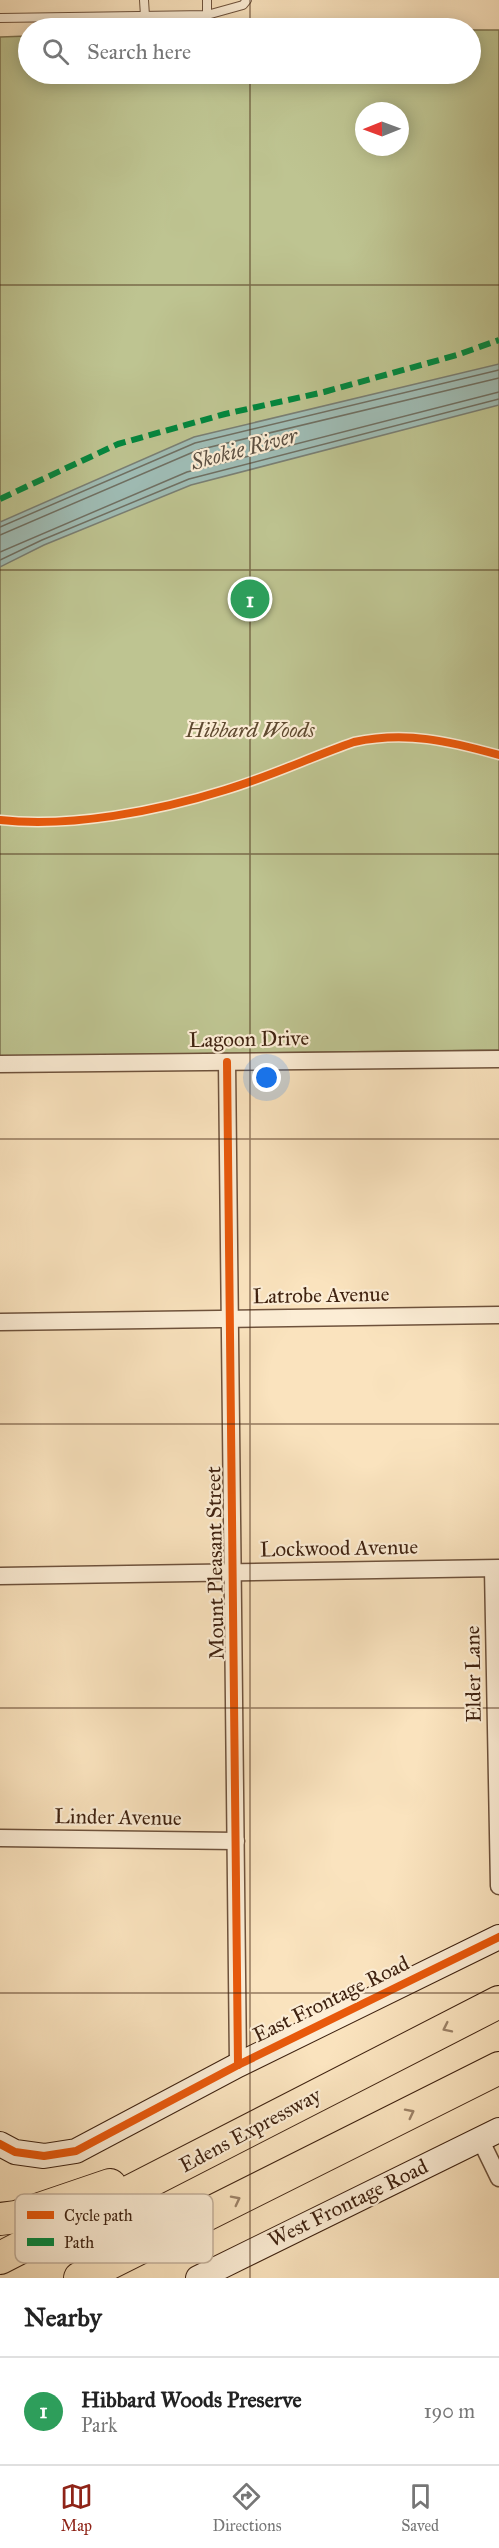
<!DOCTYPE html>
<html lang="en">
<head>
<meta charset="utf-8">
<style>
	body { margin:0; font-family:"IM FELL Great Primer",serif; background:#f6f6f6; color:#222 }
	.compass { position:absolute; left:355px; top:102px; width:54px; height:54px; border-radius:50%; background:#fff; box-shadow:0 3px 15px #0003; rotate:269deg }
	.you { position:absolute; left:267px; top:1078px; width:21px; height:21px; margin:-15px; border:4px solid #fff; border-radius:50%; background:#1a73e8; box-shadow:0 0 0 9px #1a73e833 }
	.badge { display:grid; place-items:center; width:39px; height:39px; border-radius:50%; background:#8f2418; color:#fff; font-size:20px; font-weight:700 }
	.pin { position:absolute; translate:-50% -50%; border:3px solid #fff; box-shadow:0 2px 6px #0006 }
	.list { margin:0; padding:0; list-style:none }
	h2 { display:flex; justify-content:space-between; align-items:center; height:78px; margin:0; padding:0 24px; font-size:26px }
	h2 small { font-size:20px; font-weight:400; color:#767676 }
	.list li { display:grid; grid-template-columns:39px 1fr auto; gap:18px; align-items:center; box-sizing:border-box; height:108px; padding:0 24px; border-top:2px solid #e0e0e0 }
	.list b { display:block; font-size:22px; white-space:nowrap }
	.list p { margin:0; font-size:20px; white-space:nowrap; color:#767676 }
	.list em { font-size:20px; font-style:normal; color:#767676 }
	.icon { flex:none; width:33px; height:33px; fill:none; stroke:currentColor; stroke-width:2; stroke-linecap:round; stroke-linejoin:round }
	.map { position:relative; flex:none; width:499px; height:2278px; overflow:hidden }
	.search { position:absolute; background:#fff; box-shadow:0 3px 15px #0003; left:18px; right:18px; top:18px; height:66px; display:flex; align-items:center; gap:15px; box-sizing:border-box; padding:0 21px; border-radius:33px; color:#767676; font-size:22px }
	.sheet { height:186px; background:#fff }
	nav { display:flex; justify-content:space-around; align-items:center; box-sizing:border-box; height:84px; border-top:2px solid #e0e0e0; background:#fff; font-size:16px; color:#767676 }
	nav a { display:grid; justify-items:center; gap:3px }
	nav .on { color:#8f2418 }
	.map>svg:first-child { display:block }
	.green { fill:#bec491; stroke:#7e7350; stroke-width:1.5; fill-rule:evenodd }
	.water { fill:#9fbdb6; stroke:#797f74; stroke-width:1.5 }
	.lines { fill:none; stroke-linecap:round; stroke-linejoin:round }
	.shore { stroke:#6f7063; stroke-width:1.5 }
	.lane-casing { stroke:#6e523c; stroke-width:10 }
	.street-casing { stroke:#6e523c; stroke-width:19 }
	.secondary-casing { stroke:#3f2210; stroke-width:26 }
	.highway-casing { stroke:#3f2210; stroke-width:34 }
	.lane { stroke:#fcedd5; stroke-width:8 }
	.street { stroke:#fcedd5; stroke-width:16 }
	.secondary { stroke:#fcedd5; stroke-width:24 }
	.highway { stroke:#fae3be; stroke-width:32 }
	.quiet { stroke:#00873e; stroke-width:6; stroke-dasharray:12 6; stroke-linecap:butt }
	.cycleway-casing { stroke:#fcedd5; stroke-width:11 }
	.cycleway { stroke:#e8590c; stroke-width:8 }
	.oneway { stroke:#9c8267 }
	.grid { fill:none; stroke:#3f2210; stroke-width:1.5; stroke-opacity:0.55 }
	.labels { text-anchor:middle; stroke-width:4.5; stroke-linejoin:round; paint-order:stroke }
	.park-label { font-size:21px; font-style:italic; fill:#5f4a30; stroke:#fcedd5 }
	.street-label { font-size:21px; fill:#3f2210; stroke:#fcedd5 }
	.water-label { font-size:22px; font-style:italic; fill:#5c5042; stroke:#fcedd5 }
	.key { fill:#fcedd5; stroke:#c3b09a; stroke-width:1.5 }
	.key-label { font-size:16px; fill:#3f2210 }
</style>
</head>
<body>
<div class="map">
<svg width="499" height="2278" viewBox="0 0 499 2278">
	<rect width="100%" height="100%" fill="#fae3be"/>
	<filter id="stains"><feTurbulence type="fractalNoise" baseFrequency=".00333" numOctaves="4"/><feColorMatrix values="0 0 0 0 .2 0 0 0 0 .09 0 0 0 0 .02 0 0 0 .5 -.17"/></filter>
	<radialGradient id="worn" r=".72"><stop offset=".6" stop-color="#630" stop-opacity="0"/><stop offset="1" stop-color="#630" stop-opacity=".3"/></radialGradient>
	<!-- green -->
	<path class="green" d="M471 30H499V1050L0 1056V37L28 36V74H470ZM364 111H400V147H364Z"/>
	<!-- water -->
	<path class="water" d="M499 364V405L191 485 44 545 0 567V522L194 437Z"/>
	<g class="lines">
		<!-- shore -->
		<g class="shore">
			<path d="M0 527 195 443 499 370"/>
			<path d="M0 535 198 450 499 378"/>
			<path d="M0 552 187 472 499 392"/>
			<path d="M0 560 42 540 189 479 499 399"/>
		</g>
		<!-- lane casing -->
		<g class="lane-casing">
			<g id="lane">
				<path d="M144 0 145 16"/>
				<path d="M207 15 243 5 247 0"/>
				<path d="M0 18 207 15V0"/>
			</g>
		</g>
		<!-- street casing -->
		<g class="street-casing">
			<g id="street">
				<path d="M227 1062 238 2065"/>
				<path d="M0 1064 499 1059"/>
				<path d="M0 1322 499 1315"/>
				<path d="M493 1569 499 1886"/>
				<path d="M0 1576 499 1568"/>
				<path d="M0 1838 236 1841"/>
				<path d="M480 2139 499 2178"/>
			</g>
		</g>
		<!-- secondary casing -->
		<g class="secondary-casing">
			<g id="secondary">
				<path d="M0 2144 15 2152 44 2156 76 2151 238 2065 499 1937"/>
				<path d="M198 2278 499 2130"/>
			</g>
		</g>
		<!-- highway casing -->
		<g class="highway-casing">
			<g id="highway">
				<path d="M0 2219 16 2217 110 2185"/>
				<path d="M0 2258 499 2002"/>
				<path d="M80 2278 499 2068"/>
			</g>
		</g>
		<!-- lane -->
		<use href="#lane" class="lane"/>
		<!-- street -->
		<use href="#street" class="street"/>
		<!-- secondary -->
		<use href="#secondary" class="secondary"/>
		<!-- highway -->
		<use href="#highway" class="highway"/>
		<!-- quiet -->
		<path class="quiet" d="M0 499 118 444 225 414 324 392 457 355 499 340"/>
		<!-- cycleway casing -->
		<g class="cycleway-casing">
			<g id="cycleway">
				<path d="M0 820C70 828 158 811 225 790 269 777 311 757 354 742 406 731 449 741 499 755"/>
				<path d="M227 1062 238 2065"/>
				<path d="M0 2144 15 2152 44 2156 76 2151 238 2065 499 1937"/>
			</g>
		</g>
		<!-- cycleway -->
		<use href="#cycleway" class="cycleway"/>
	</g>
	<!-- one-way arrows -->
	<defs><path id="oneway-chevron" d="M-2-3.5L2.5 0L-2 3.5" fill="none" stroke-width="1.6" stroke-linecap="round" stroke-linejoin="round" transform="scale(1.5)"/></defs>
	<g class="oneway">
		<use href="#oneway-chevron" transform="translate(447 2028) rotate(154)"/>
		<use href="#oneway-chevron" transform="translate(410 2113) rotate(-27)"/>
		<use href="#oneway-chevron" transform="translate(236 2200) rotate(-27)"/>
	</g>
	<!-- grid -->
	<path class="grid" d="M250 0V28M250 74V2278M0 285H499M0 570H499M0 854H499M0 1139H499M0 1424H499M0 1708H499M0 1993H499"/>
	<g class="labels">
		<!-- park labels -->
		<g class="park-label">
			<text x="250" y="737">Hibbard Woods</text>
		</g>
		<!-- street labels -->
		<g class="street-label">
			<text transform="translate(249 1039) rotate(-1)" y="7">Lagoon Drive</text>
			<text transform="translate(321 1295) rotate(-1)" y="7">Latrobe Avenue</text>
			<text transform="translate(339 1548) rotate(-1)" y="7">Lockwood Avenue</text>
			<text transform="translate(215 1563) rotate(-91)" y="7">Mount Pleasant Street</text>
			<text transform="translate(473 1674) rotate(-91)" y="7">Elder Lane</text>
			<text transform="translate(118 1817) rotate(1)" y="7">Linder Avenue</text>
			<text transform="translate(331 1999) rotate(-26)" y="7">East Frontage Road</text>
			<text transform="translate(250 2130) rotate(-28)" y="7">Edens Expressway</text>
			<text transform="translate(348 2203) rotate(-26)" y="7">West Frontage Road</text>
		</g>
		<!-- water labels -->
		<g class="water-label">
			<text transform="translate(244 448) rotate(-15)" y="8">Skokie River</text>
		</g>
	</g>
	<!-- legend -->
	<rect x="15" y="2194" width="198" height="69" rx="9" class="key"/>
	<rect x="27" y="2211" width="27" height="8" fill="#e8590c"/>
	<rect x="27" y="2238" width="27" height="8" fill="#00873e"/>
	<g class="key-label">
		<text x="64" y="2221">Cycle path</text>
		<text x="64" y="2248">Path</text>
	</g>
	<rect width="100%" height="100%" filter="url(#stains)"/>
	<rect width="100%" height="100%" fill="url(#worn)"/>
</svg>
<svg class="compass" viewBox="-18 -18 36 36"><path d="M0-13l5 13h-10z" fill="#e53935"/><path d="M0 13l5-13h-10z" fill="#767676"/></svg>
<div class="you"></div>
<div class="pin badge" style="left:250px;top:599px;background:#2e9e5b">1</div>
<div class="search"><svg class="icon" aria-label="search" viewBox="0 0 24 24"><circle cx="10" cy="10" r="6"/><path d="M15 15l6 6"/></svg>Search here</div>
</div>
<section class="sheet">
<h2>Nearby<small></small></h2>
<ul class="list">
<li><span class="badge" style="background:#2e9e5b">1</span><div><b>Hibbard Woods Preserve</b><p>Park</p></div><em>190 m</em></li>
</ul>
</section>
<nav>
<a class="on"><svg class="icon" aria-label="map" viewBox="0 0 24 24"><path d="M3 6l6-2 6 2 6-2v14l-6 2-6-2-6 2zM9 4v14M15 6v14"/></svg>Map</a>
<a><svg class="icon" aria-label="directions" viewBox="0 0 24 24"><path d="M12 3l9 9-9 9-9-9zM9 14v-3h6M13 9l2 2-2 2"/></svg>Directions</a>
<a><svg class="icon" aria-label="saved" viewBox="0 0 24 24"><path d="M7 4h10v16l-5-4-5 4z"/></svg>Saved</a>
</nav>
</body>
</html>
